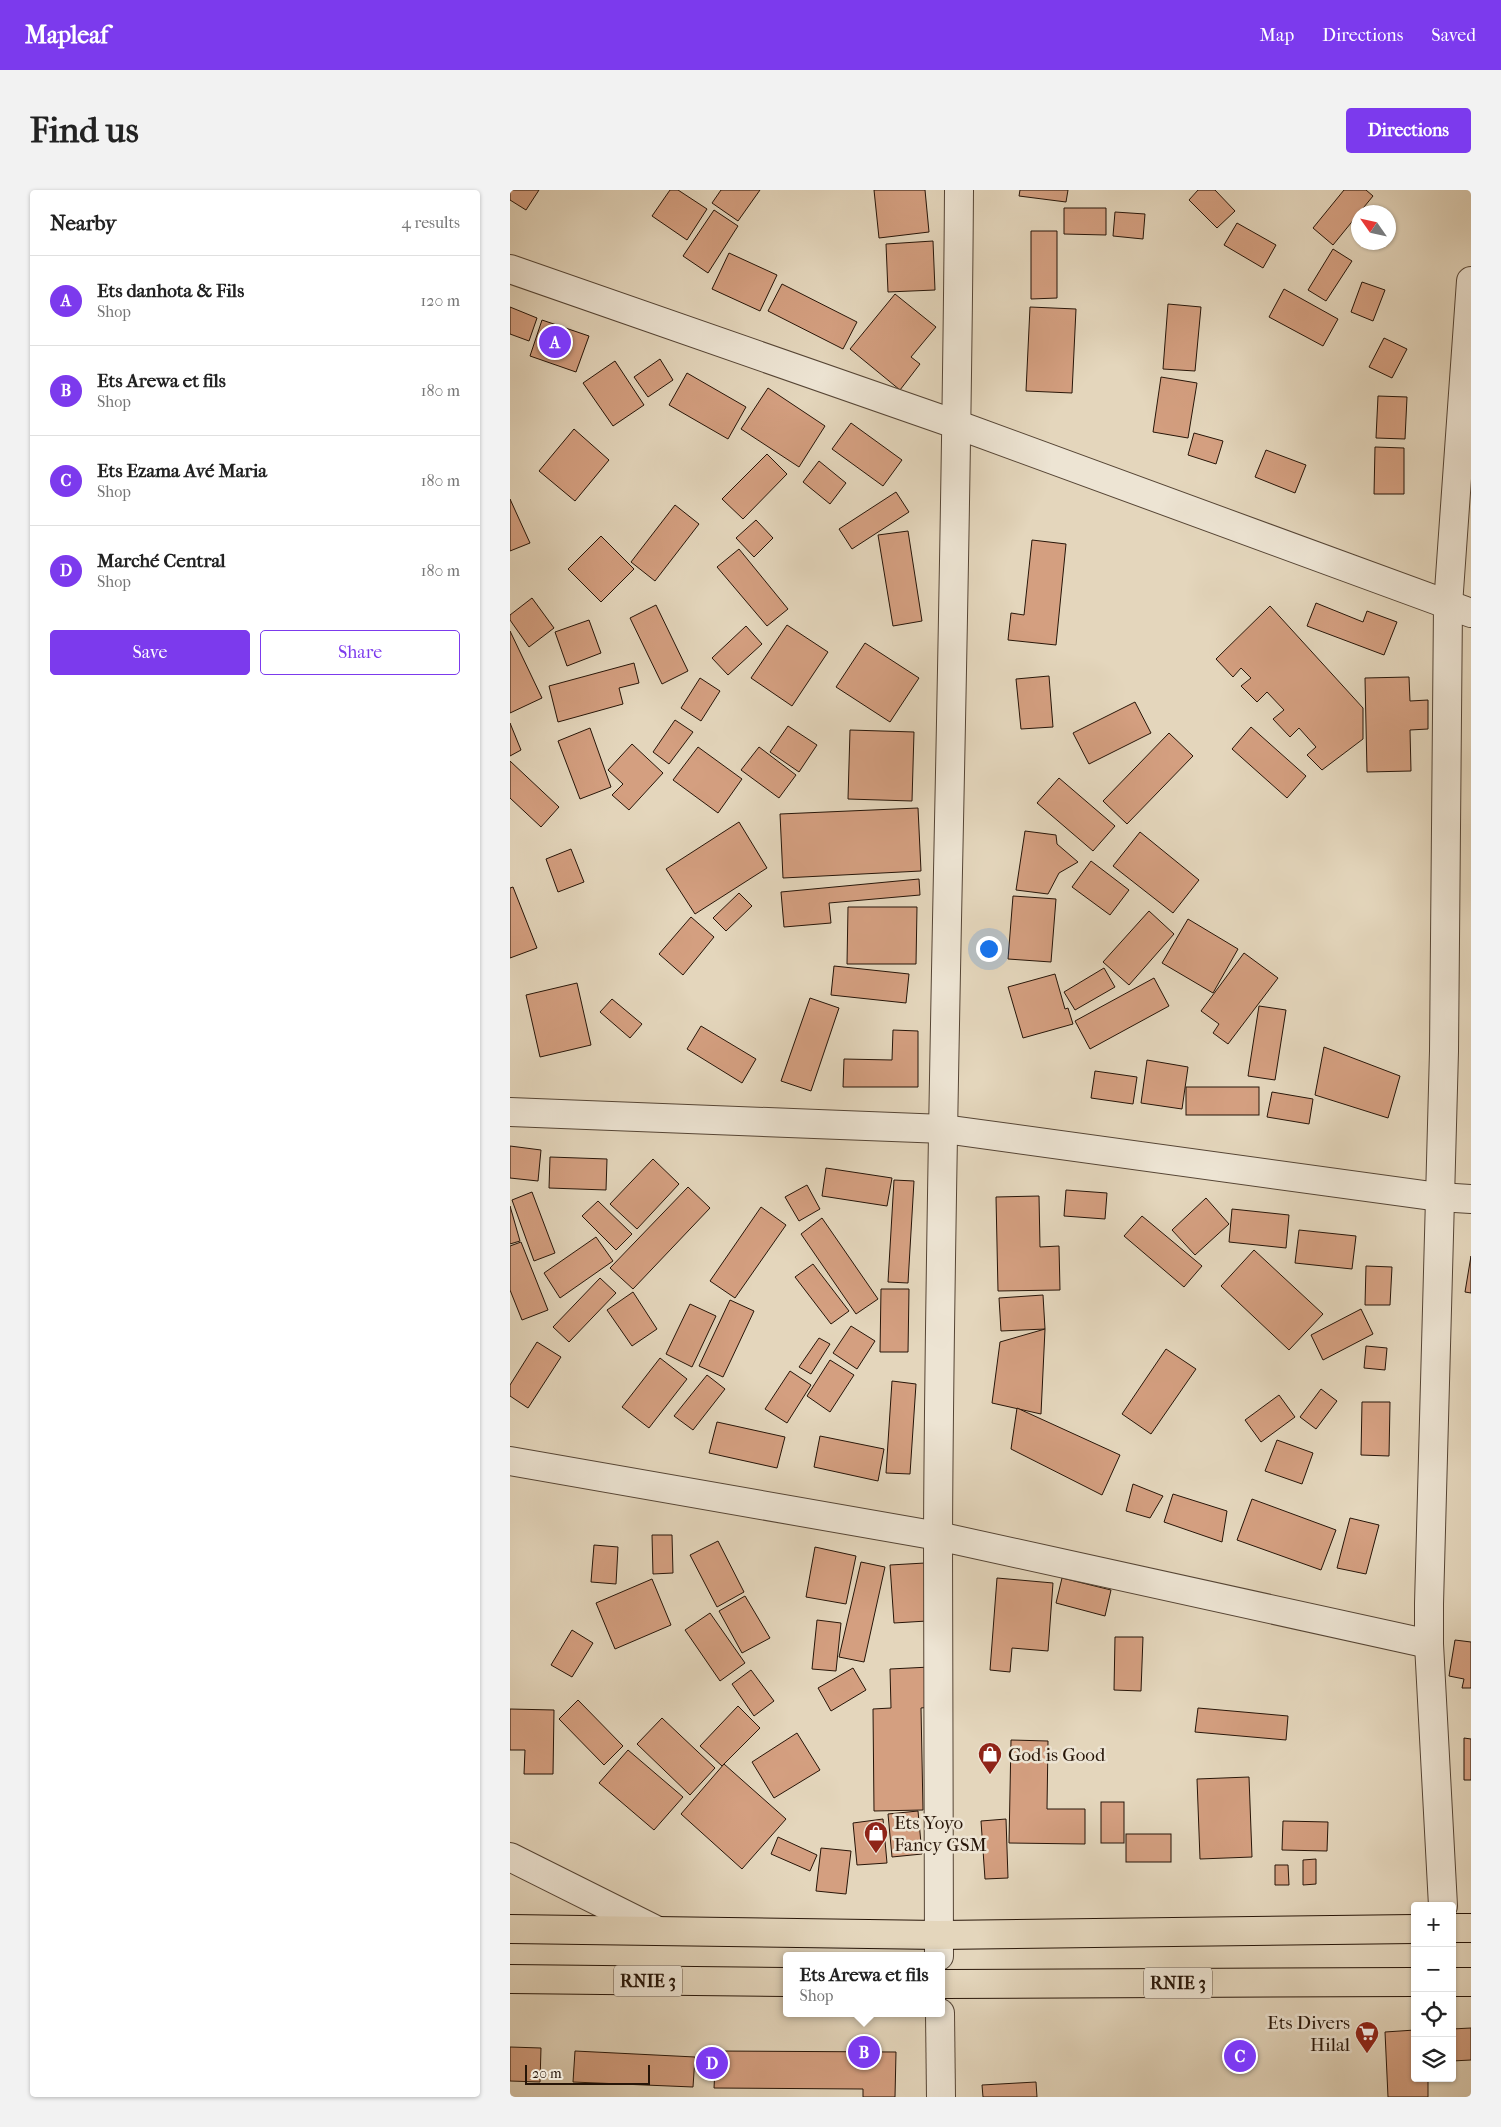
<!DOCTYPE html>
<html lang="en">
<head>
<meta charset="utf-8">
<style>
	body { margin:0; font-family:"IM FELL French Canon",serif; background:#f2f2f2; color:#222 }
	.controls { position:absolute; right:15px; bottom:15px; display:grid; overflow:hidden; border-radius:5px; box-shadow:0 1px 4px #0004 }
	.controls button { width:45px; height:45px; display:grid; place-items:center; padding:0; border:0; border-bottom:1px solid #e0e0e0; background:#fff; color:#222; font:25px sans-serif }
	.compass { position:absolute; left:841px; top:15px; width:45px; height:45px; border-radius:50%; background:#fff; box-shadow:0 1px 4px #0004; rotate:304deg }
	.scale { position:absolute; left:15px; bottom:12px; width:125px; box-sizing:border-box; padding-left:5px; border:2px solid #271508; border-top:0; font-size:14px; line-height:18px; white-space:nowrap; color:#271508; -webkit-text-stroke:4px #ede4d3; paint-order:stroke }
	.you { position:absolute; left:478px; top:758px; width:18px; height:18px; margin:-12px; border:4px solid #fff; border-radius:50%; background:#1a73e8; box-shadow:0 0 0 8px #1a73e833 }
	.badge { display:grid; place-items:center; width:32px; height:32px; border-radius:50%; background:#7c3aed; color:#fff; font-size:16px; font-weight:700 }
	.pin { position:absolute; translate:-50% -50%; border:2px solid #fff; box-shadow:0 1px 5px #0006 }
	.popup { position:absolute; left:273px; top:1762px; width:162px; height:65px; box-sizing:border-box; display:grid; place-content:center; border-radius:5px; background:#fff; filter:drop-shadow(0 1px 4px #0005); font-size:16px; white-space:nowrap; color:#767676 }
	.popup b { font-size:19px; color:#222 }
	.popup::after { content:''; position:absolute; left:50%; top:100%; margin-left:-10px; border:10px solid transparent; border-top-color:#fff }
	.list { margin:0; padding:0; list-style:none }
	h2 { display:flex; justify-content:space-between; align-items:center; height:65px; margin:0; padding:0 20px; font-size:21px }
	h2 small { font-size:16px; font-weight:400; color:#767676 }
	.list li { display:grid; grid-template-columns:32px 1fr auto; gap:15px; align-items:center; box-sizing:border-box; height:90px; padding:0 20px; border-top:1px solid #e0e0e0 }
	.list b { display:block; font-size:19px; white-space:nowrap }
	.list p { margin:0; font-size:16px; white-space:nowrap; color:#767676 }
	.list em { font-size:16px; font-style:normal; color:#767676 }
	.actions { display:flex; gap:10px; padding:15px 20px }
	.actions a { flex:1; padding:11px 0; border:1px solid #7c3aed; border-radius:5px; text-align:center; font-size:18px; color:#7c3aed }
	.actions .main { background:#7c3aed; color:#fff }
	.icon { flex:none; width:28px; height:28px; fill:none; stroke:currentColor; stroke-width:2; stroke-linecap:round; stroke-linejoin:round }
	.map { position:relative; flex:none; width:961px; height:1907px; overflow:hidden; border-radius:5px }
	header { display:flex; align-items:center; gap:30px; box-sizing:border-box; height:70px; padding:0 25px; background:#7c3aed; color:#fff }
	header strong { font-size:24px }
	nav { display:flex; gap:28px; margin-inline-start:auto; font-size:18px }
	.intro { display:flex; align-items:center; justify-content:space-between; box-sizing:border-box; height:120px; padding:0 30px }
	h1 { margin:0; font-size:35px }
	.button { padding:12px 22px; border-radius:5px; background:#7c3aed; color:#fff; font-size:18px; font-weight:700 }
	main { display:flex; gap:30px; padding:0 30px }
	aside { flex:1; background:#fff; border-radius:5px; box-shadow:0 1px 4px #0004 }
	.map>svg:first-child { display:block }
	.building { fill:#d49f80; stroke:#271508 }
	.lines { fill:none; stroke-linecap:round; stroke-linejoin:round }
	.street-casing { stroke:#564535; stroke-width:30 }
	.highway-casing { stroke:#271508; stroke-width:30 }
	.street { stroke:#ede4d3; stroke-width:28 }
	.highway { stroke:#e4d6bc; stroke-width:28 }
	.labels { text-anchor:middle; stroke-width:5; stroke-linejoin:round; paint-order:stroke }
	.shield { fill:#ede4d3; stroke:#625345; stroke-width:1 }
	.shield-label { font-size:18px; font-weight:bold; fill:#271508 }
	.poi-label { font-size:19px; fill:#271508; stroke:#ede4d3; text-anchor:start }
</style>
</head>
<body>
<header>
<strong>Mapleaf</strong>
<nav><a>Map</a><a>Directions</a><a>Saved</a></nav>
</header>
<div class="intro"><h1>Find us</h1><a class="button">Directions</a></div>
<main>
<aside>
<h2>Nearby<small>4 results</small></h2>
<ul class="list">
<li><span class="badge">A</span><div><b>Ets danhota &amp; Fils</b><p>Shop</p></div><em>120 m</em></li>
<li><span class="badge">B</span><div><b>Ets Arewa et fils</b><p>Shop</p></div><em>180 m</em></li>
<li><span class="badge">C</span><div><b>Ets Ezama Avé Maria</b><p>Shop</p></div><em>180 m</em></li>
<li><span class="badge">D</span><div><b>Marché Central</b><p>Shop</p></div><em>180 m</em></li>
</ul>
<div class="actions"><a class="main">Save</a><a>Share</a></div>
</aside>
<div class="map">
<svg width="961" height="1907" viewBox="0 0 961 1907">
	<rect width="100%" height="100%" fill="#e4d6bc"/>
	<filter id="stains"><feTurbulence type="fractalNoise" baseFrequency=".004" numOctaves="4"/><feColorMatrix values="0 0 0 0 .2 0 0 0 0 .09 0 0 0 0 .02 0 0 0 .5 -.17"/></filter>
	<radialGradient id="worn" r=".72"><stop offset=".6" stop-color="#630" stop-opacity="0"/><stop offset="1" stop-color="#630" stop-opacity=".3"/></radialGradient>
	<!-- building -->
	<g class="building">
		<path d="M0 0H29L16 20 0 10Z"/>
		<path d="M160 0H168L197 19 177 50 142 26Z"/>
		<path d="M211 0H250L228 31 202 13Z"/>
		<path d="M364 0H415L419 42 369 48Z"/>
		<path d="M510 0H558L556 12 509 6Z"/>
		<path d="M688 0H705L725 21 707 38 679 10Z"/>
		<path d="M834 0H856L863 6 823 55 803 38Z"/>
		<path d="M554 18H596V45L554 44Z"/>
		<path d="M204 20 228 36 198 83 173 66Z"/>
		<path d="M605 22 635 24 633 49 603 46Z"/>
		<path d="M727 33 766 55 753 78 714 55Z"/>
		<path d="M521 41H547V108L521 109Z"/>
		<path d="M423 51 425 100 378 102 376 54Z"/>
		<path d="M823 59 842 71 816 111 798 100Z"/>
		<path d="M219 63 267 85 250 121 202 99Z"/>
		<path d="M852 92 875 100 863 131 841 122Z"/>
		<path d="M272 94 347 132 333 159 258 121Z"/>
		<path d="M774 99 828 129 813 156 759 127Z"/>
		<path d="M385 104 426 137 401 167 410 174 390 200 340 159Z"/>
		<path d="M658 114 691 117 685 181 653 179Z"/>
		<path d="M0 117 27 128 19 151 0 144Z"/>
		<path d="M520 117 566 119 562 203 516 201Z"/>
		<path d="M32 130 79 146 66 182 20 166Z"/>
		<path d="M874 148 897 159 882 188 859 177Z"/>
		<path d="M150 169 163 190 138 207 124 187Z"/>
		<path d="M105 171 134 215 103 236 73 193Z"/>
		<path d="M177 183 236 217 218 249 159 215Z"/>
		<path d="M651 187 687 193 678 248 643 242Z"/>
		<path d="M258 198 315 236 289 277 231 239Z"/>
		<path d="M868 206 897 207 895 249 866 248Z"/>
		<path d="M341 233 392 270 373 296 322 259Z"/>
		<path d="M64 239 99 270 65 311 29 281Z"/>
		<path d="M684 243 713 251 706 274 678 265Z"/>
		<path d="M865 257 894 258V304H864Z"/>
		<path d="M756 260 796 275 785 303 745 287Z"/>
		<path d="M257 264 277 284 233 329 212 309Z"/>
		<path d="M309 271 336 293 320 314 293 292Z"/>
		<path d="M386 302 399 322 342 359 329 339Z"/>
		<path d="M0 309 20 353 0 361Z"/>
		<path d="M165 315 189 334 145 391 121 372Z"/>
		<path d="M246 330 263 348 244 367 226 348Z"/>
		<path d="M398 341 412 431 383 436 368 345Z"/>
		<path d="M91 346 124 379 91 412 58 379Z"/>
		<path d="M522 350 556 354 546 455 498 450 501 423 514 425Z"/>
		<path d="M229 359 278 419 257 436 207 377Z"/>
		<path d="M22 408 44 438 19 457 0 430V425Z"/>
		<path d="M806 413 853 432 857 421 887 432 874 465 797 436Z"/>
		<path d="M146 415 178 481 152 494 120 428Z"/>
		<path d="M760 416 853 518V549L812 580 797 565 806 557 789 538 780 547 763 529 774 520 757 502 747 512 731 496 741 488 731 478 723 487 706 469Z"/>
		<path d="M79 430 91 463 57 476 45 442Z"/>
		<path d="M277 435 318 462 282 516 241 488Z"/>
		<path d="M236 436 252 454 218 485 202 468Z"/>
		<path d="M0 441 32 508 0 523Z"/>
		<path d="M355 453 409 488 380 532 326 497Z"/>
		<path d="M124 473 129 493 109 498 113 514 48 532 39 496Z"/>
		<path d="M539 486 543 537 511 539 506 489Z"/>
		<path d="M899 487 900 511 918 510V539L900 540 901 581 857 582 855 488Z"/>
		<path d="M190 488 210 501 191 531 171 518Z"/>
		<path d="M625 512 641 543 579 574 563 543Z"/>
		<path d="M165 530 183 542 159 574 143 562Z"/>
		<path d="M0 533 11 560 0 566Z"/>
		<path d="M278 536 307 555 289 582 260 562Z"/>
		<path d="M741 537 796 586 777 608 722 559Z"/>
		<path d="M80 538 101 597 70 609 48 551Z"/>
		<path d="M340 540 404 542 402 611 338 609Z"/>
		<path d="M659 543 683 566 617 634 593 611Z"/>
		<path d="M122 554 153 583 119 620 102 605 113 594 98 580Z"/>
		<path d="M188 557 232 589 208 623 163 590Z"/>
		<path d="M249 557 286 585 269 608 231 580Z"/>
		<path d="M0 571 49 617 31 637 0 608Z"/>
		<path d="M549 588 605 636 583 661 527 613Z"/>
		<path d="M408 618 411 681 273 688 270 624Z"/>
		<path d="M229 632 257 678 185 724 156 679Z"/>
		<path d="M515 641 546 645 547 654 568 672 549 683 538 704 506 700Z"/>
		<path d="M630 642 689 690 663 723 603 676Z"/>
		<path d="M61 659 74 692 48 702 36 669Z"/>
		<path d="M581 671 619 700 600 725 562 697Z"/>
		<path d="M409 689 410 705 319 713 321 733 274 737 271 702Z"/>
		<path d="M3 697 27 758 0 768V698Z"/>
		<path d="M229 703 242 716 216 741 203 728Z"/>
		<path d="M503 706 546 709 541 772 498 769Z"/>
		<path d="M338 717H407L406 774H337Z"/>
		<path d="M639 721 664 744 619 795 593 772Z"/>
		<path d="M181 727 204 747 173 785 149 764Z"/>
		<path d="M678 729 728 759 703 803 652 773Z"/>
		<path d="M734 763 768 788 718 854 703 843 709 834 691 821Z"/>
		<path d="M324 776 399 784 396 813 321 805Z"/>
		<path d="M594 778 605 797 565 820 554 802Z"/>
		<path d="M545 784 555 819 558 818 563 834 513 848 498 797Z"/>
		<path d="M644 788 659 816 580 859 565 831Z"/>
		<path d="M67 793 81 855 30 867 16 805Z"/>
		<path d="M300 808 329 818 301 901 271 891Z"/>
		<path d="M102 809 132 834 120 848 90 822Z"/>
		<path d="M749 816 776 820 765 890 738 886Z"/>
		<path d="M191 836 246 869 232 893 177 859Z"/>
		<path d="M383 840 408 841V897H333L334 869 382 870Z"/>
		<path d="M814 857 890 886 878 928 805 905Z"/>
		<path d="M637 870 678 877 672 919 631 913Z"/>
		<path d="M585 881 627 887 623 914 581 908Z"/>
		<rect x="676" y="897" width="73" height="28"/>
		<path d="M762 902 803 909 799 934 757 927Z"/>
		<path d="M0 956 31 960 28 991 0 988Z"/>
		<path d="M40 967 97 969 96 1000 39 998Z"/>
		<path d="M143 969 169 994 127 1039 100 1014Z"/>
		<path d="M316 978 382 988 377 1016 312 1006Z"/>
		<path d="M384 990 404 991 398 1093 378 1092Z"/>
		<path d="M297 995 310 1019 289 1031 275 1007Z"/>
		<path d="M178 997 200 1018 123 1099 100 1078Z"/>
		<path d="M556 1000 597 1003 595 1029 554 1026Z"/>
		<path d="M22 1002 45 1063 24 1071 2 1010Z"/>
		<path d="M529 1006 530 1057 549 1056 550 1100 488 1101 486 1007Z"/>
		<path d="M696 1008 719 1034 685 1065 662 1040Z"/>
		<path d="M88 1011 122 1044 106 1060 72 1026Z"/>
		<path d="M0 1016 10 1051 0 1054Z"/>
		<path d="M251 1017 276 1035 225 1108 200 1091Z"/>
		<path d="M722 1019 779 1025 776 1058 719 1052Z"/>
		<path d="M632 1026 692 1076 674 1097 614 1046Z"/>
		<path d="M312 1028 368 1109 346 1124 291 1044Z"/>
		<path d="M789 1040 846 1046 842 1079 785 1073Z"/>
		<path d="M86 1047 103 1071 50 1108 34 1083Z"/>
		<path d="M11 1052 38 1120 12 1130 0 1100V1056Z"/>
		<path d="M744 1060 813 1124 779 1160 711 1096Z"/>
		<path d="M961 1066V1103L955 1102Z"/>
		<path d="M303 1074 339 1121 321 1134 285 1087Z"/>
		<path d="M856 1076 882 1077 880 1115H855Z"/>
		<path d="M90 1088 106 1103 59 1152 43 1137Z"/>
		<path d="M371 1099H399L398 1162H370Z"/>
		<path d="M123 1102 147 1139 122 1156 97 1120Z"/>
		<path d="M533 1105 535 1139 491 1141 489 1108Z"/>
		<path d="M220 1110 244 1121 213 1187 189 1176Z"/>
		<path d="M180 1114 206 1126 182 1177 156 1164Z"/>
		<path d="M851 1119 863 1144 813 1170 801 1145Z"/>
		<path d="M341 1136 365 1151 347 1179 323 1163Z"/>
		<path d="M535 1139 531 1224 482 1213 490 1152Z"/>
		<path d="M309 1148 320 1154 301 1184 289 1177Z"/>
		<path d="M27 1152 51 1167 18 1218 0 1206V1195Z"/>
		<path d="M856 1156 877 1158 875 1180 854 1178Z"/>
		<path d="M656 1159 686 1179 641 1244 612 1224Z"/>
		<path d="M150 1168 177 1189 139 1238 112 1217Z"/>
		<path d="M320 1170 344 1185 320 1222 297 1206Z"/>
		<path d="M280 1181 301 1195 277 1233 255 1219Z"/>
		<path d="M197 1185 215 1199 183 1240 164 1226Z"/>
		<path d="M382 1191 406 1194 400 1284 376 1283Z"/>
		<path d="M811 1199 827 1211 806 1239 790 1227Z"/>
		<path d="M769 1205 785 1227 751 1252 735 1230Z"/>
		<path d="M852 1212H880L879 1266 851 1265Z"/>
		<path d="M507 1218 610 1265 592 1305 501 1259Z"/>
		<path d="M207 1232 275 1247 267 1278 199 1263Z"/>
		<path d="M310 1246 374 1259 368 1291 304 1277Z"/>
		<path d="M767 1250 803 1263 792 1294 755 1281Z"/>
		<path d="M623 1294 653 1306 640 1328 616 1321Z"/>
		<path d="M663 1304 717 1321 712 1352 654 1332Z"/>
		<path d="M742 1309 826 1340 811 1380 727 1350Z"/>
		<path d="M840 1328 869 1335 856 1384 827 1378Z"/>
		<path d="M142 1345H162L163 1383 143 1384Z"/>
		<path d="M208 1351 234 1402 207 1417 180 1365Z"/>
		<path d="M84 1355 108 1357 106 1394 81 1392Z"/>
		<path d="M305 1357 346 1366 336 1414 296 1407Z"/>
		<path d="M351 1372 375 1377 354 1472 329 1467Z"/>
		<path d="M415 1373 417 1431 384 1433 380 1375Z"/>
		<path d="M487 1388 543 1393 538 1461 502 1458 500 1482 480 1480Z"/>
		<path d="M552 1388 601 1400 595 1426 546 1413Z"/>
		<path d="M142 1389 161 1435 105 1459 86 1413Z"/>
		<path d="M235 1406 260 1448 232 1463 209 1421Z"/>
		<path d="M200 1423 235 1473 210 1491 175 1440Z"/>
		<path d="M307 1430 331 1433 326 1481 302 1479Z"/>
		<path d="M62 1440 83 1453 62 1487 41 1475Z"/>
		<path d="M605 1447H633L631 1501 604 1500Z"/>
		<path d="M945 1450 961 1452V1498H952L954 1489 939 1486Z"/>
		<path d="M420 1477V1517L411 1518 413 1620 364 1621 363 1519 381 1518 380 1479Z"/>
		<path d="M343 1478 356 1500 321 1521 308 1498Z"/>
		<path d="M241 1480 264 1511 244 1526 222 1494Z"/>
		<path d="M68 1510 113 1556 94 1575 49 1529Z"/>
		<path d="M228 1516 250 1538 212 1576 190 1556Z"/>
		<path d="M688 1518 778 1526 776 1550 685 1542Z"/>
		<path d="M0 1519 44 1520 43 1584H14L15 1560H0Z"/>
		<path d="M152 1528 205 1578 180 1605 127 1554Z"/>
		<path d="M287 1543 310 1580 264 1608 242 1572Z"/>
		<path d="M954 1548 961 1549V1590H954Z"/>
		<path d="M501 1550 538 1551 537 1619H575V1654L499 1653Z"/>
		<path d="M118 1560 173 1607 144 1640 89 1593Z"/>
		<path d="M214 1574 276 1629 232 1679 171 1624Z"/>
		<path d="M739 1587 742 1667 690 1669 687 1589Z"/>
		<rect x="591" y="1612" width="23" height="41"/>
		<path d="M408 1621 412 1664 382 1667 378 1624Z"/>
		<path d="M373 1629 377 1673 347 1675 343 1633Z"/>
		<path d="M496 1629 498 1688 475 1689 471 1631Z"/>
		<path d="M773 1631 818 1632 817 1661 772 1660Z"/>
		<rect x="616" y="1644" width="45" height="28"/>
		<path d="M268 1647 307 1665 300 1681 261 1664Z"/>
		<path d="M311 1658 341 1661 336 1704 306 1701Z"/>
		<path d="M806 1669V1694L793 1695V1670Z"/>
		<path d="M765 1675H778L779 1695H765Z"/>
		<path d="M961 1838V1870L942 1871V1839Z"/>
		<path d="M905 1840V1888H918V1907H878L875 1842Z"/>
		<path d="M0 1857 31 1858 30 1892 0 1891Z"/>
		<path d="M65 1861 185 1867 183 1897 63 1892Z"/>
		<path d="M206 1861 386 1862 385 1907H353V1899L204 1898Z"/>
		<path d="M526 1892 527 1907H473L472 1895Z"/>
	</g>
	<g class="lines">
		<!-- street casing -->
		<g class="street-casing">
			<g id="street">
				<path d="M0 79 448 235 961 423"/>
				<path d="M0 922 434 939 929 1007 961 1009"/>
				<path d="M0 1271 428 1346 919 1454"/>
				<path d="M0 1667 146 1740"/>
				<path d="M933 1716 919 1454V1414L934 861 938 415 961 91"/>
				<path d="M429 1766C428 1627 428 1488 428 1349 430 899 446 450 449 0"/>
				<path d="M430 1823 431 1907"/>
			</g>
		</g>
		<!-- highway casing -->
		<g class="highway-casing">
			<g id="highway">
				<path d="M942 1738H961"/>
				<path d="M0 1739 429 1745 905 1739"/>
				<path d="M0 1789 276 1792"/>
				<path d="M942 1792H961"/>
				<path d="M432 1794 905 1792"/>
			</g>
		</g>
		<!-- street -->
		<use href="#street" class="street"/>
		<!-- highway -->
		<use href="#highway" class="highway"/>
	</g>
	<!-- icons -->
	<defs>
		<g id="shop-pin" transform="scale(1.25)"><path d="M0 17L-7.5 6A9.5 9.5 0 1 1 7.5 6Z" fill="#8f2418" stroke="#ede4d3"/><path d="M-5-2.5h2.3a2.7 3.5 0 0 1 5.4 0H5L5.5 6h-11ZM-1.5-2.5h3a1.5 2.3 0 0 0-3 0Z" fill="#fff"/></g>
		<g id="supermarket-pin" transform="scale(1.25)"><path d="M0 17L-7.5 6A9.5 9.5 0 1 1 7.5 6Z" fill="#8f2418" stroke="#ede4d3"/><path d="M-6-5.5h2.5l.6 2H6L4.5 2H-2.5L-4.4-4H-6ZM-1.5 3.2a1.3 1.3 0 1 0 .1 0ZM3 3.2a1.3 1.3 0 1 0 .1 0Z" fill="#fff"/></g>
	</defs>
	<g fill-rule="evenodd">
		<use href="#shop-pin" x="480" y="1564"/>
		<use href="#shop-pin" x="366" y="1643"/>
		<use href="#supermarket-pin" x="857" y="1843"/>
	</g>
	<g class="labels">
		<!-- shield labels -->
		<g class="shield">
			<rect x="104" y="1775.5" width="68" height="31" rx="4"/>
			<rect x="634" y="1777.5" width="68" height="31" rx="4"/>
		</g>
		<g class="shield-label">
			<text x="138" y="1797">RNIE 3</text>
			<text x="668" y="1799">RNIE 3</text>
		</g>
		<!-- poi labels -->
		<g class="poi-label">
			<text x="498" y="1571">God is Good</text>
			<text x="384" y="1639">Ets Yoyo<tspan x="384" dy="22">Fancy GSM</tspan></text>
			<text x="840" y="1839" text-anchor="end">Ets Divers<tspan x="840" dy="22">Hilal</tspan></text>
		</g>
	</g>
	<rect width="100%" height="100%" filter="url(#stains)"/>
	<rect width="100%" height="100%" fill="url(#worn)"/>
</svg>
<div class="controls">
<button>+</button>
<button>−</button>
<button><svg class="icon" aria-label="locate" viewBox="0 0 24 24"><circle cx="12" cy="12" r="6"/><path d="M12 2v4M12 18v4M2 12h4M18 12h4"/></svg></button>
<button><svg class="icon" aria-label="layers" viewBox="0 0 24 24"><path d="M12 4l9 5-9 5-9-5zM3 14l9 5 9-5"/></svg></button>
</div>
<svg class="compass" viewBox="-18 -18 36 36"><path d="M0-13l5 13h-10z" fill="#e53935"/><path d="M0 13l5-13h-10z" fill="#767676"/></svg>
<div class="scale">20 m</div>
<div class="you"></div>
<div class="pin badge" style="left:45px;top:152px">A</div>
<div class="pin badge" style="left:354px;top:1862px">B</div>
<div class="popup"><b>Ets Arewa et fils</b>Shop</div>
<div class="pin badge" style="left:730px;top:1866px">C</div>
<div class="pin badge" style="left:202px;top:1873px">D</div>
</div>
</main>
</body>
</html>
